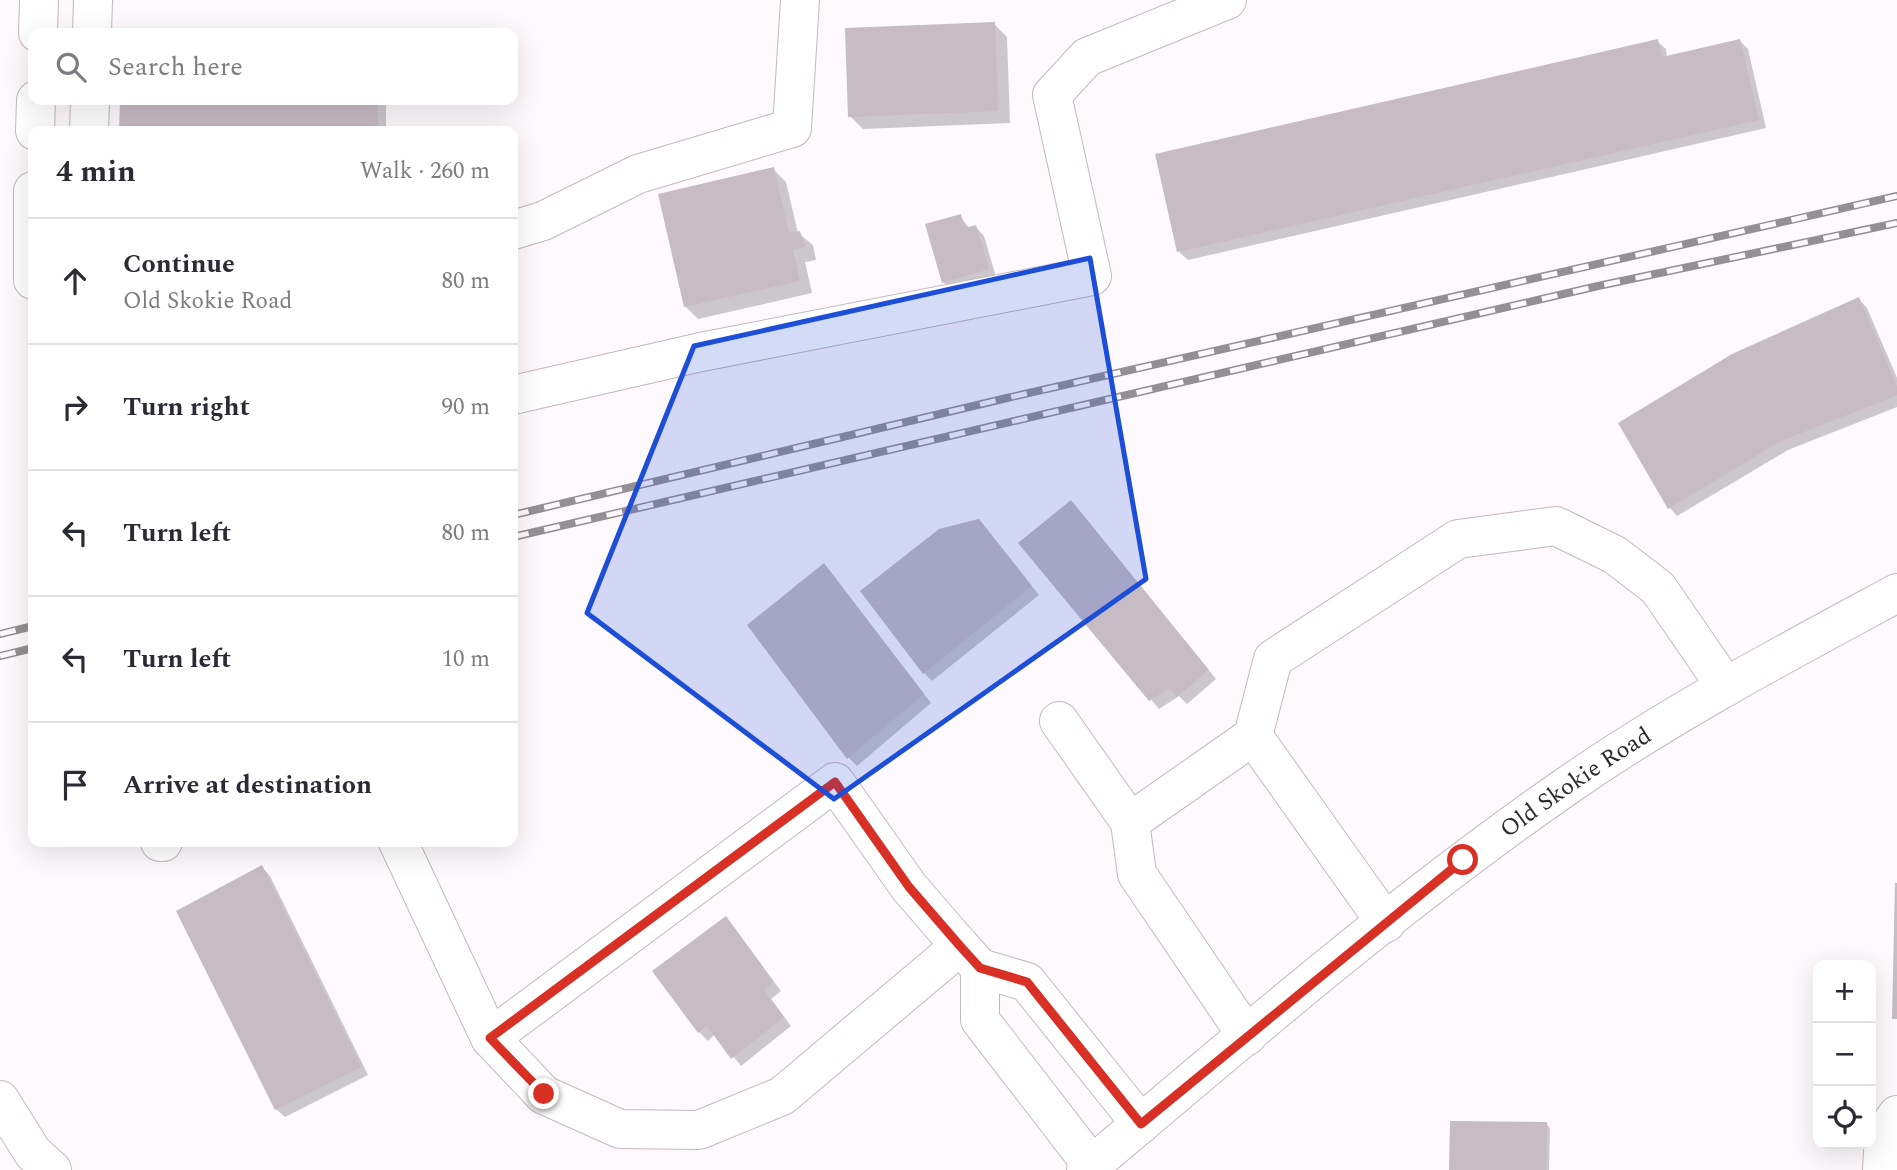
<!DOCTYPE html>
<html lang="en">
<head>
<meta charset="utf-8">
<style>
	body { margin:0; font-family:Spectral,serif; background:#f7f7f7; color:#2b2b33 }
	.controls { position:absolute; right:21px; bottom:21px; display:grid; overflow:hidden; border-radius:14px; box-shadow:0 7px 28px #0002 }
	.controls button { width:63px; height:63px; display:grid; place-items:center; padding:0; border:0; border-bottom:2px solid #e1e1e2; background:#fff; color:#2b2b33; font:35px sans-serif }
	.stop { position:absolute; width:21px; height:21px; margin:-16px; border:5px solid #d93025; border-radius:50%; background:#fff }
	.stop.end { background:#d93025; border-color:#fff; box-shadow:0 2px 7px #0008 }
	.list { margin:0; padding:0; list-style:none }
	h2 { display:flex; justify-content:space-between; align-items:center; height:91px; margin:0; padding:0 28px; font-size:30px }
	h2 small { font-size:23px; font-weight:400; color:#7c7c81 }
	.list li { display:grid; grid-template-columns:46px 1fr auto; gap:21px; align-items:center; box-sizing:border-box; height:126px; padding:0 28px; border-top:2px solid #e1e1e2 }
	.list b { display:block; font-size:26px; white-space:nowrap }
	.list p { margin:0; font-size:23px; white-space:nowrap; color:#7c7c81 }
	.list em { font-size:23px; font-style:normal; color:#7c7c81 }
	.icon { flex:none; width:38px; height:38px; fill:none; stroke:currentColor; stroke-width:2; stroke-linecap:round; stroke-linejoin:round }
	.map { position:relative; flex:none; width:1897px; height:1170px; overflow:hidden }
	.search { position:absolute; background:#fff; box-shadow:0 7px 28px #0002; left:28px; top:28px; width:490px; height:77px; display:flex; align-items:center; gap:18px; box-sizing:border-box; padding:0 24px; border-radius:14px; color:#7c7c81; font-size:26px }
	.panel { position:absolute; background:#fff; box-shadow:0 7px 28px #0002; left:28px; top:126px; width:490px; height:721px; border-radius:14px }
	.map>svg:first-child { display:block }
	.shadow { fill:#0003 }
	.building { fill:#c7bbc4 }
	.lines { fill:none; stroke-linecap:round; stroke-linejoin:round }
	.minor-casing { stroke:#c3b8c0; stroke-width:40 }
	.major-casing { stroke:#c3b8c0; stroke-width:40 }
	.minor { stroke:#fff; stroke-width:38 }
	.major { stroke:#fff; stroke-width:38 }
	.rail-casing { stroke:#948f93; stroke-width:8 }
	.rail { stroke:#fef9fd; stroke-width:5; stroke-dasharray:16; stroke-linecap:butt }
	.route { stroke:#d93025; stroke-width:9 }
	.marked { fill:#1d4ed8; fill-opacity:0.2; stroke:#1d4ed8; stroke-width:5; stroke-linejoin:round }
	.labels { text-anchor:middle; stroke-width:5; stroke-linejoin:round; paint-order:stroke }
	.street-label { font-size:24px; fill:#2e2a2d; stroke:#fef9fd }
</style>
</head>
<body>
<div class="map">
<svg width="1897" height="1170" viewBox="0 0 1897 1170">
	<rect width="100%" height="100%" fill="#fef9fd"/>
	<!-- shadow -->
	<g class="shadow">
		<path d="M994 24 1007 37 1010 123 863 129 850 116Z"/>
		<path d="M1657 41 1666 49 1667 57 1740 41 1748 49 1766 128 1188 260 1179 252Z"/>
		<rect x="121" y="100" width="265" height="31"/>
		<path d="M773 169 786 182 798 233 813 245 816 260 805 262 812 293 698 319 685 306Z"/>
		<path d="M960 216 970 229 976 227 984 236 996 277 952 290 943 282Z"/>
		<path d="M1859 299 1867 308 1897 378V407L1788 450 1677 516 1669 507Z"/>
		<path d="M1079 511 1216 679 1187 704 1179 696 1159 709 1021 543Z"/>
		<path d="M979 521 1039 595 932 681 924 673Z"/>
		<path d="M832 574 931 703 857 766 848 757Z"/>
		<path d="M262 867 270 876 368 1075 285 1117 276 1109Z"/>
		<path d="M734 927 781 991 771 999 791 1026 741 1066 715 1034 708 1041 699 1032 655 971Z"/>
		<path d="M1546 1124 1550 1128 1549 1170H1451Z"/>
	</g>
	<!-- building -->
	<g class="building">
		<path d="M995 22 998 111 848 117 845 28Z"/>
		<path d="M1658 39 1662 57 1740 39 1759 120 1177 252 1155 154Z"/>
		<path d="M120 100H378V131H119Z"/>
		<path d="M774 167 789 233 800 231 805 247 793 250 800 281 684 307 658 194Z"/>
		<path d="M961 214 965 228 976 225 989 269 942 283 925 224Z"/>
		<path d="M1859 297 1897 387V395L1779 442 1668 509 1618 423 1732 354Z"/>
		<path d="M1071 500 1209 670 1177 697 1170 688 1149 701 1018 543Z"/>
		<path d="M979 519 1032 586 923 674 860 591 939 529Z"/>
		<path d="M824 563 924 694 847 759 747 625Z"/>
		<path d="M262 865 361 1067 275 1110 176 911Z"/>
		<path d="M1895 883H1897V1019H1892Z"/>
		<path d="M726 916 773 982 764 990 784 1017 731 1059 707 1026 698 1033 652 971Z"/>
		<path d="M1450 1121 1547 1122 1546 1170H1449Z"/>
	</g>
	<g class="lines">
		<!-- minor casing -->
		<g class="minor-casing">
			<g id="minor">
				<path d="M38 33 39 0"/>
				<path d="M92 33 93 0"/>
				<path d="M35 131 36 100"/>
				<path d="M89 131 90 100"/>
				<path d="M33 191V280"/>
				<path d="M513 230 543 221 638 174 792 128 800 0"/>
				<path d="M513 395 701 352 1092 276 1052 95 1087 57 1227 0"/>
				<path d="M1059 721 1130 822"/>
				<path d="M1253 736 1273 659 1458 539 1556 526 1615 555 1658 588 1726 687"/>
				<path d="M160 842H163"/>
				<path d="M398 842 490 1038 544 1095 620 1129 699 1130 782 1096 960 946"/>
				<path d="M980 968V1020L1092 1165"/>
				<path d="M1247 1036 1137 874 1130 822 1253 736 1386 923"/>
				<path d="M490 1038 835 782 909 887 960 946 980 968 1027 982 1141 1124"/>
				<path id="s1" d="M1086 1170C1241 1039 1397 904 1564 788 1670 714 1784 654 1897 593"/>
				<path d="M1882 1170 1884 1134 1897 1115"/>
			</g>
		</g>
		<!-- major casing -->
		<g class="major-casing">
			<path id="major" d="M0 1100 33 1153 52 1170"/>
		</g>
		<!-- minor -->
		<use href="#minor" class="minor"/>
		<!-- major -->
		<use href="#major" class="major"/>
		<!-- rail casing -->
		<g class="rail-casing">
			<g id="rail">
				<path d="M513 515 1007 398 1897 196"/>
				<path d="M513 537 1598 286 1897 223"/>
				<path d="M0 634 33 626"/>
				<path d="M0 656 33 648"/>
			</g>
		</g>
		<!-- rail -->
		<use href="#rail" class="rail"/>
	</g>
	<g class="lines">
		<!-- route -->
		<path class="route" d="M544 1094 490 1038 835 782 909 887 960 946 980 968 1027 982 1141 1124 1463 860"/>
	</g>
	<!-- marked area -->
	<path class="marked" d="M1090 258 1146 579 834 799 587 613 694 346Z"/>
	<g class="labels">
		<!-- street labels -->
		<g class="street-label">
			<text dy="8" stroke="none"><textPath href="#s1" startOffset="625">Old Skokie Road</textPath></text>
		</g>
	</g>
</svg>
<div class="controls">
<button>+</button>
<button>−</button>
<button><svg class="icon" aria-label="locate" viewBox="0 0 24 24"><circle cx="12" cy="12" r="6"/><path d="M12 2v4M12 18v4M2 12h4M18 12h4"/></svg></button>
</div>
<div class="stop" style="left:1463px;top:860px"></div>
<div class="stop end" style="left:544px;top:1094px"></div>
<div class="search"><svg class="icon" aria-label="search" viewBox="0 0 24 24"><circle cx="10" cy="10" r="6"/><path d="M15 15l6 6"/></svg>Search here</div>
<section class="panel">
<h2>4 min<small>Walk · 260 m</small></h2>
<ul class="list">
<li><svg class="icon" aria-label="ahead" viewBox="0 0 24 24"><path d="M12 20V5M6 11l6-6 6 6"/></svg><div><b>Continue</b><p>Old Skokie Road</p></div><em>80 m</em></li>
<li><svg class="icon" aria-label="right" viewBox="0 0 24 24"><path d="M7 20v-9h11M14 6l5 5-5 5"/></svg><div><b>Turn right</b></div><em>90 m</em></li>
<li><svg class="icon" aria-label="left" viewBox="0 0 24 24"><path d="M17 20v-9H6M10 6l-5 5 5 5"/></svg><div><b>Turn left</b></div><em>80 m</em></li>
<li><svg class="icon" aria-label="left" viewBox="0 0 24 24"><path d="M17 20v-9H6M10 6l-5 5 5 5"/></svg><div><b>Turn left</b></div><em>10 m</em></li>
<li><svg class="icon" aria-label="arrive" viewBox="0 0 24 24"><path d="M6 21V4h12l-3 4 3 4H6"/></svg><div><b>Arrive at destination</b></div></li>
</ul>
</section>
</div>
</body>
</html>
